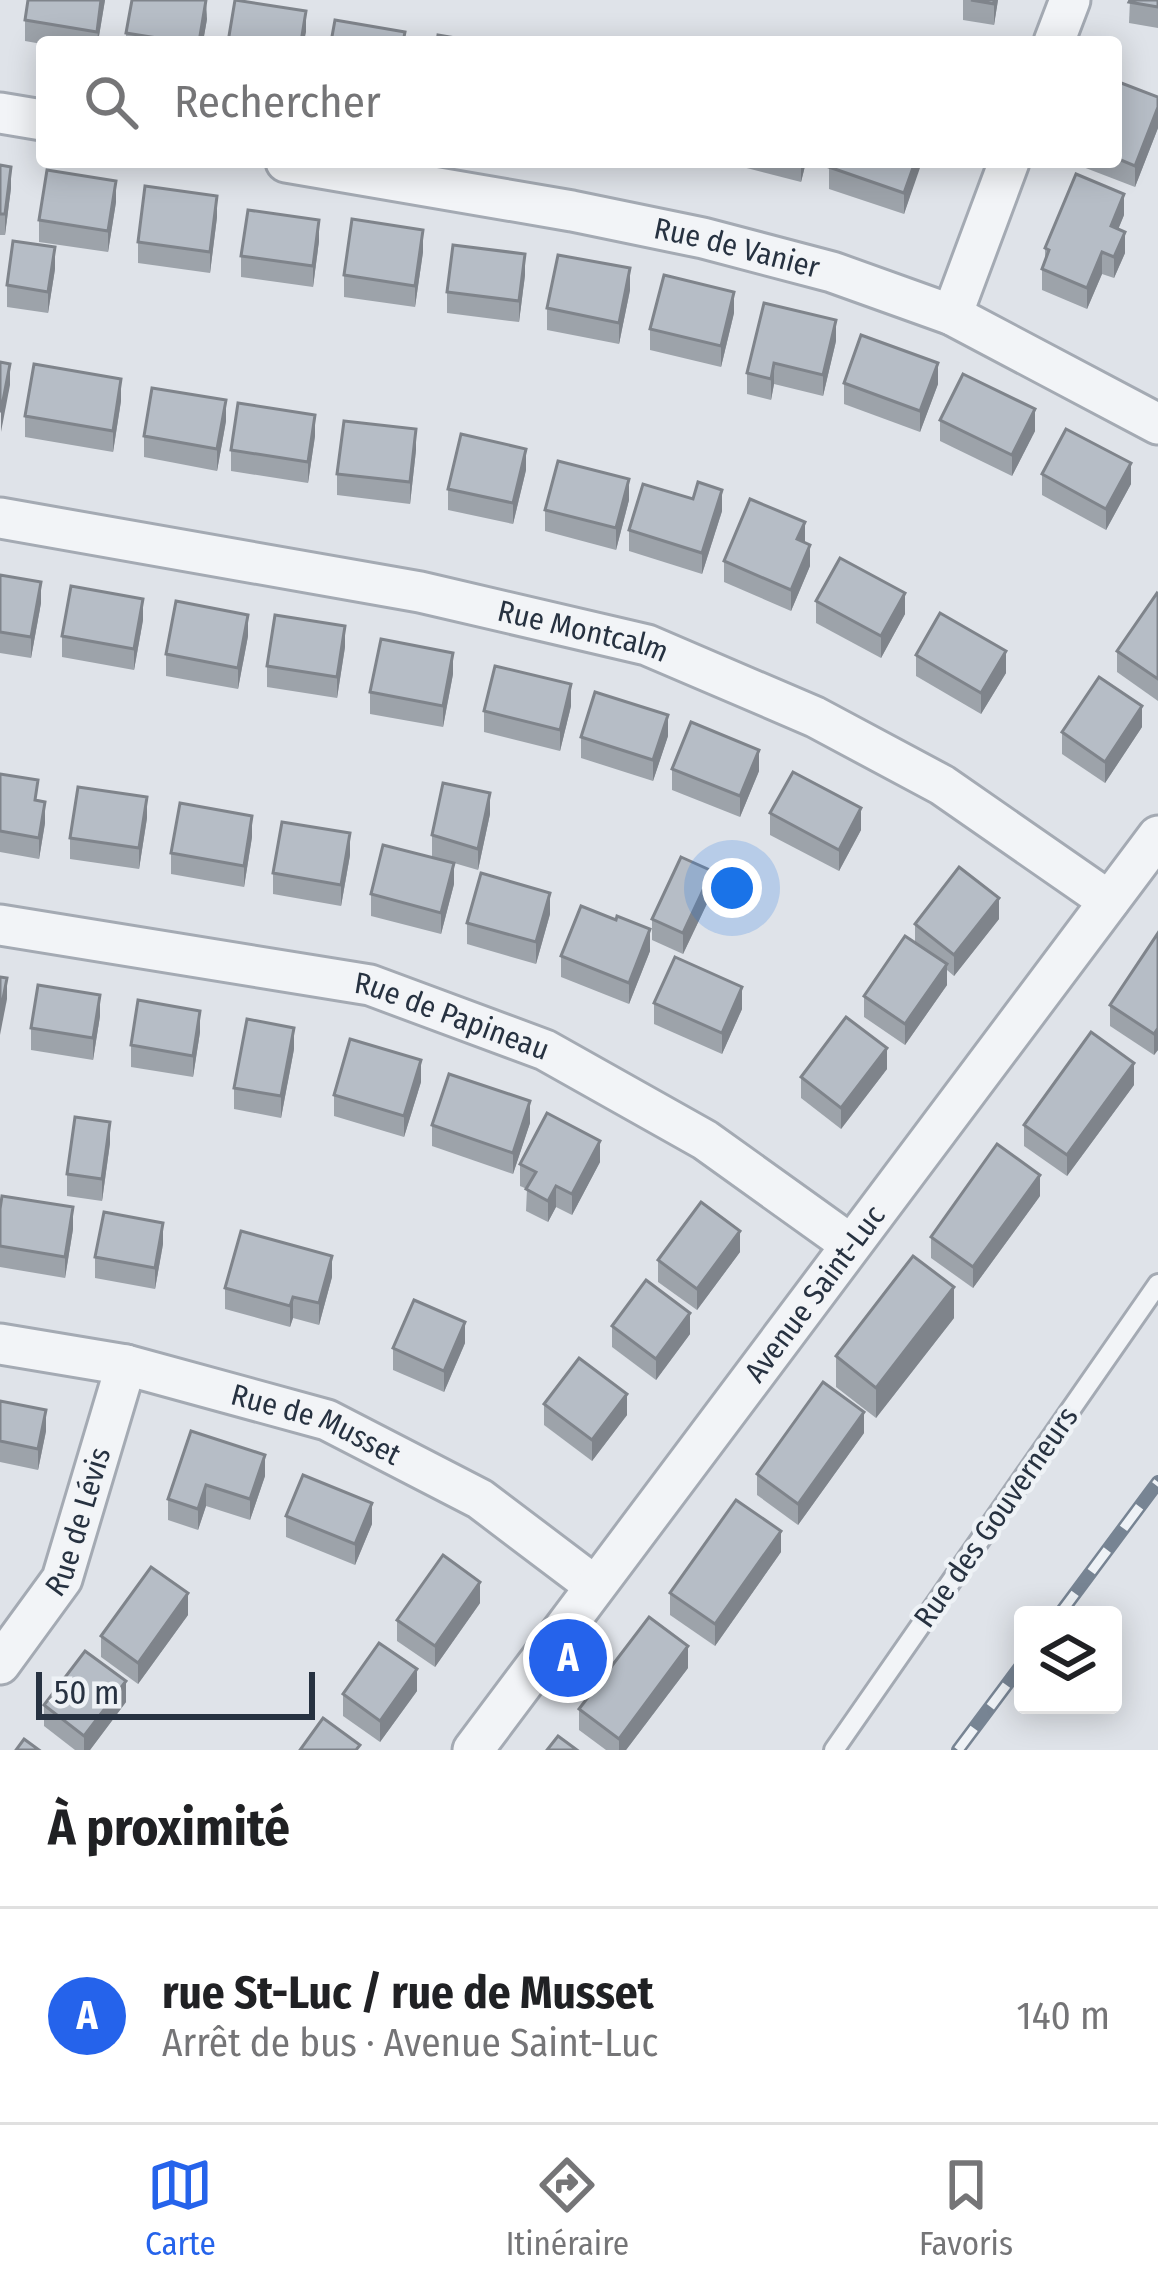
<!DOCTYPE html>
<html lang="fr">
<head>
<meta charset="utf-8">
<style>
	body { margin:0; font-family:"Fira Sans Condensed",sans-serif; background:#f6f6f6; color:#202124 }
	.controls { position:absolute; right:36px; bottom:36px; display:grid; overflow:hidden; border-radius:12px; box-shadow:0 6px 30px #0003 }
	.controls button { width:108px; height:108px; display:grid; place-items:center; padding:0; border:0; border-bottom:3px solid #e0e0e0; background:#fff; color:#202124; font:60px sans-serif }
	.scale { position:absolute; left:36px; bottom:30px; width:279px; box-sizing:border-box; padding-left:12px; border:6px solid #273241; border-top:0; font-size:33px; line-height:42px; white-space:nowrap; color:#273241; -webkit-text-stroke:9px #eef2f6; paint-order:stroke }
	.you { position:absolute; left:732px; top:888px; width:42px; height:42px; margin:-30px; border:9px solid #fff; border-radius:50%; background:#1a73e8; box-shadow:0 0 0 18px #1a73e833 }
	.badge { display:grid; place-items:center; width:78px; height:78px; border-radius:50%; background:#2563eb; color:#fff; font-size:39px; font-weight:700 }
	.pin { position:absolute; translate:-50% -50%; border:6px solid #fff; box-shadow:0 3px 12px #0006 }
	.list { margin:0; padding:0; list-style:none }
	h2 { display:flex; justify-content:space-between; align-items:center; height:156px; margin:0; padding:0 48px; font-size:51px }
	h2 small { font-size:39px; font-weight:400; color:#757577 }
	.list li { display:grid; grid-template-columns:78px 1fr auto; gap:36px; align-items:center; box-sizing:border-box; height:216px; padding:0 48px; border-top:3px solid #e0e0e0 }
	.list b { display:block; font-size:45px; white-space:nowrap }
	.list p { margin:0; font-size:39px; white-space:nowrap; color:#757577 }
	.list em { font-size:39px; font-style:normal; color:#757577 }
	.icon { flex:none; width:66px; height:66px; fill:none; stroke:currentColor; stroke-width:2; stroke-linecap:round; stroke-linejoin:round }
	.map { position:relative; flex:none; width:1158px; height:1750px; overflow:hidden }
	.search { position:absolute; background:#fff; box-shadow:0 6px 30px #0003; left:36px; right:36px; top:36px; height:132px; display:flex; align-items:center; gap:30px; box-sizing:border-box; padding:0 42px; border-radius:12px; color:#757577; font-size:45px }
	.sheet { height:372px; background:#fff }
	nav { display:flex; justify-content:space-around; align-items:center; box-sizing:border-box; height:168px; border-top:3px solid #e0e0e0; background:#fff; font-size:33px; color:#757577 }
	nav a { display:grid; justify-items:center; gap:6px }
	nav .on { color:#2563eb }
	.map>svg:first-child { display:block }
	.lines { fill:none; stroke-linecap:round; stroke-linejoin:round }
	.service-casing { stroke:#a4aab3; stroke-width:24 }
	.minor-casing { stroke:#a4aab3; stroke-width:45 }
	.service { stroke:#f2f4f7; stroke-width:18 }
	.minor { stroke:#f2f4f7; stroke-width:39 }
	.rail-casing { stroke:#778493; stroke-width:14 }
	.rail { stroke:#eef2f6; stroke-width:9; stroke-dasharray:27; stroke-linecap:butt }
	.wall { fill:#9da3aa }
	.shaded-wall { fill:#7f848b }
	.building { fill:#b6bdc6; stroke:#7f848b; stroke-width:3 }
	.labels { text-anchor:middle; stroke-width:9; stroke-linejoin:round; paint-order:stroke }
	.street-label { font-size:30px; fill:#273241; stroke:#eef2f6 }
</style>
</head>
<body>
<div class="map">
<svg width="1158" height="1750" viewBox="0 0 1158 1750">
	<rect width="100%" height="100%" fill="#dfe3e9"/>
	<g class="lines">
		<!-- service casing -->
		<g class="service-casing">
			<path id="service" d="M834 1750 1158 1284"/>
		</g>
		<!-- minor casing -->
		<g class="minor-casing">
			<g id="minor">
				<path d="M1054 42 1070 0"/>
				<path d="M0 113 42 120"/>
				<path id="s1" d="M286 162 572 211 703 238 832 272 952 315 1158 424"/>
				<path d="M952 315 1009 162"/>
				<path id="s2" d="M0 518 420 592 647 645 815 717 942 785 1109 901"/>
				<path id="s3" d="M0 925 370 985 545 1050 705 1140 850 1244"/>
				<path id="s4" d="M0 1344 126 1365 327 1420 480 1499 595 1586"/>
				<path id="s5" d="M0 1664 62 1579 126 1365"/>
				<path id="s6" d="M473 1750 1158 836"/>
			</g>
		</g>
		<!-- service -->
		<use href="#service" class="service"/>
		<!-- minor -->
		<use href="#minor" class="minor"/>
		<!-- rail casing -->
		<g class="rail-casing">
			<g id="rail">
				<path d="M1059 1615 1158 1482"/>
				<path d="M958 1750 1023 1663"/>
			</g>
		</g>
		<!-- rail -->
		<use href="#rail" class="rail"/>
	</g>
	<!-- wall -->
	<g class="wall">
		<path d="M28 0H105L98 42H42V44L25 41V20Z"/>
		<path d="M963 0H998L994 25 963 20Z"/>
		<path d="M1130 0H1158V28L1129 23Z"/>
		<path d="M207 19 203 42H126V33Z"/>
		<path d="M1116 81 1158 97V128L1135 187 1083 167V162H1116Z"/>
		<path d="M731 162H806L801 182 731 164Z"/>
		<path d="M921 162 904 214 829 189V167Z"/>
		<path d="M0 165 11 188 5 235H0Z"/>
		<path d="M116 202 108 252 39 242V220Z"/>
		<path d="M1124 215 1118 229 1125 253 1114 278 1102 274 1087 309 1042 290V269L1045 260V248Z"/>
		<path d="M217 217 210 273 138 263V242Z"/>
		<path d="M319 241 313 287 241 277V256Z"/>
		<path d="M423 252 415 307 344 297V275Z"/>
		<path d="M55 269 48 313 7 307V285Z"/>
		<path d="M525 275 519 322 447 313V292Z"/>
		<path d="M630 290 619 344 547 330V308Z"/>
		<path d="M734 313 721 367 650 350V329Z"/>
		<path d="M836 341 823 396 774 384 771 400 747 394V373Z"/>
		<path d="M844 383 938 384 920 432 844 404Z"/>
		<path d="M121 401 113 452 25 437V416Z"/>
		<path d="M940 420 1035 431 1012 476 940 441Z"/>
		<path d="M226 421 217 471 144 457V436Z"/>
		<path d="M315 436 308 483 231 471V450Z"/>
		<path d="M416 450 410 504 337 495V474Z"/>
		<path d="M526 470 513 524 448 510V489Z"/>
		<path d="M1042 474 1131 484 1106 530 1042 495Z"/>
		<path d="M629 500 616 550 545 531V510Z"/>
		<path d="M722 511 702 574 629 551V530Z"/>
		<path d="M805 542 810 566 791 611 724 582V561Z"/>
		<path d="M0 575 41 603 31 658 0 653Z"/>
		<path d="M1158 594V701L1117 672V651Z"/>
		<path d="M816 601 905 614 881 658 816 623Z"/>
		<path d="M143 620 134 670 62 657V636Z"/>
		<path d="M248 636 238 689 166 676V654Z"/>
		<path d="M345 647 337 698 267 687V666Z"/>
		<path d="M916 655 1006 673 981 714 916 676Z"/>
		<path d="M453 674 443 727 370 714V692Z"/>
		<path d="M571 706 560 751 484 732V711Z"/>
		<path d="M1142 727 1105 783 1062 754V732Z"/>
		<path d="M668 736 653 781 581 758V737Z"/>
		<path d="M672 769 759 771 740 817 672 790Z"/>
		<path d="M0 774 38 800 45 823 39 859 0 852Z"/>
		<path d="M770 813 861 830 839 871 770 835Z"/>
		<path d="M490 814 478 870 454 863V884L441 934 371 916V894L432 856V835Z"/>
		<path d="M147 818 139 869 70 859V838Z"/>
		<path d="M252 837 244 887 171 874V853Z"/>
		<path d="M350 855 341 906 273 894V873Z"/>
		<path d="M712 893 683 954 652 940V919Z"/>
		<path d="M550 914 536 964 467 944V923Z"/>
		<path d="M999 919 954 976 947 970V985L905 1045 864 1017V996L915 942V924Z"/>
		<path d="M1158 933V1050L1154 1055 1110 1026V1005Z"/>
		<path d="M650 951 629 1004 561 977V956Z"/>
		<path d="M654 1003 742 1009 722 1054 654 1024Z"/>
		<path d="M100 1016 93 1060 31 1050V1028Z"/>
		<path d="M200 1032 193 1077 131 1067V1045Z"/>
		<path d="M294 1049 281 1118 234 1109V1088Z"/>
		<path d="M887 1069 841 1129 801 1098V1077Z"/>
		<path d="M421 1082 404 1137 334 1116V1095Z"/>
		<path d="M1134 1085 1067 1176 1024 1146V1125Z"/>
		<path d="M530 1123 513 1174 432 1146V1125Z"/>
		<path d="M110 1143 102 1201 67 1196V1174Z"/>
		<path d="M600 1162 572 1215 556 1207 548 1222 526 1211 527 1189 520 1186V1164Z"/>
		<path d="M1040 1196 973 1288 931 1258V1237Z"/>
		<path d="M0 1209 73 1229 65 1278 0 1267Z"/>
		<path d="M163 1244 155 1289 95 1278V1257Z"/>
		<path d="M740 1252 697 1310 658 1282V1260Z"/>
		<path d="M332 1277 319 1325 293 1318 290 1327 225 1309V1288Z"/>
		<path d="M954 1318 876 1418 836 1387V1356Z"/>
		<path d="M612 1326 690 1334 656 1380 612 1347Z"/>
		<path d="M465 1343 444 1392 393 1370V1348Z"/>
		<path d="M0 1401 46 1431 38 1470 0 1462Z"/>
		<path d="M544 1404 627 1415 592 1461 544 1425Z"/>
		<path d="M191 1431 265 1476 250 1520 206 1506 198 1530 168 1520V1499Z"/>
		<path d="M864 1433 798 1525 757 1495V1474Z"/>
		<path d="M286 1516 372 1524 355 1565 286 1537Z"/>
		<path d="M781 1552 715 1646 670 1615V1593Z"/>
		<path d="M480 1603 435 1667 397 1641V1620Z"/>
		<path d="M188 1615 138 1684 101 1657V1636Z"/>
		<path d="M688 1668 626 1750H606L579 1730V1709Z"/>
		<path d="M417 1691 380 1742 343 1716V1694Z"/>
		<path d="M126 1702 90 1750H75L44 1726V1705Z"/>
	</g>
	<!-- shaded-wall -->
	<g class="shaded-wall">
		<path d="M101 0H105L98 42H97Z"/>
		<path d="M206 0 207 19 203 42H199Z"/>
		<path d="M994 0H998L994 25Z"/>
		<path d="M306 11V32L304 42H301Z"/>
		<path d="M1158 107V128L1135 187V166Z"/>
		<path d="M801 162H806L801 182Z"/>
		<path d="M915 162H921V165L904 214V193Z"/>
		<path d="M11 167V188L5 235V214Z"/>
		<path d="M116 181V202L108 252V231Z"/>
		<path d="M1124 194V215L1111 247V226Z"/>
		<path d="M217 196V217L210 273V252Z"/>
		<path d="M319 220V241L313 287V266Z"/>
		<path d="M423 230V252L415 307V286Z"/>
		<path d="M1125 232V253L1114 278V257Z"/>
		<path d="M55 247V269L48 313V292Z"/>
		<path d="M1102 252V274L1087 309V288Z"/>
		<path d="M525 254V275L519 322V301Z"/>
		<path d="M630 268V290L619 344V323Z"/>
		<path d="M734 292V313L721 367V346Z"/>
		<path d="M836 320V341L823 396V375Z"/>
		<path d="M774 363V384L771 400V379Z"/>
		<path d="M938 363V384L920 432V411Z"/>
		<path d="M10 364V385L1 432V411Z"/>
		<path d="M121 379V401L113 452V431Z"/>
		<path d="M226 400V421L217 471V449Z"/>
		<path d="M1035 409V431L1012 476V455Z"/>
		<path d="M315 415V436L308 483V462Z"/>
		<path d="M416 429V450L410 504V482Z"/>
		<path d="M526 449V470L513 524V503Z"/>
		<path d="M1131 463V484L1106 530V509Z"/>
		<path d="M629 479V500L616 550V528Z"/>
		<path d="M722 490V511L702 574V553Z"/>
		<path d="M805 522V543L797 539Z"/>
		<path d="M810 545V566L791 611V590Z"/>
		<path d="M41 582V603L31 658V637Z"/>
		<path d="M905 593V614L881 658V636Z"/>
		<path d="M143 599V620L134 670V649Z"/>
		<path d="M248 615V636L238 689V668Z"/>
		<path d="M345 626V647L337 698V677Z"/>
		<path d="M1006 651V673L981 714V693Z"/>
		<path d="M453 653V674L443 727V706Z"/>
		<path d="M571 684V706L560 751V730Z"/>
		<path d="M1142 706V727L1105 783V762Z"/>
		<path d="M668 715V736L653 781V760Z"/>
		<path d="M759 750V771L740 817V796Z"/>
		<path d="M490 793V814L478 870V849Z"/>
		<path d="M147 797V818L139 869V848Z"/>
		<path d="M45 802V823L39 859V838Z"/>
		<path d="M861 808V830L839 871V850Z"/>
		<path d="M252 816V837L244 887V866Z"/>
		<path d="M350 833V855L341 906V885Z"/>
		<path d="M454 863V884L441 934V913Z"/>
		<path d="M712 871V893L683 954V933Z"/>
		<path d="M550 893V914L536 964V942Z"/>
		<path d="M999 898V919L954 976V955Z"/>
		<path d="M650 929V951L629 1004V983Z"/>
		<path d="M947 964V985L905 1045V1024Z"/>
		<path d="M7 978V999L0 1035V1014Z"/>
		<path d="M742 987V1009L722 1054V1033Z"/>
		<path d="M100 995V1016L93 1060V1038Z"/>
		<path d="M200 1011V1032L193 1077V1056Z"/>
		<path d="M294 1028V1049L281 1118V1096Z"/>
		<path d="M1158 1028V1050L1154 1055V1034Z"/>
		<path d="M887 1048V1069L841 1129V1108Z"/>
		<path d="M421 1060V1082L404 1137V1116Z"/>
		<path d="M1134 1063V1085L1067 1176V1155Z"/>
		<path d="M530 1101V1123L513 1174V1153Z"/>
		<path d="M110 1122V1143L102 1201V1179Z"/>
		<path d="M600 1141V1162L572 1215V1194Z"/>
		<path d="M1040 1175V1196L973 1288V1267Z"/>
		<path d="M556 1186V1207L548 1222V1201Z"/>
		<path d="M73 1207V1229L65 1278V1257Z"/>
		<path d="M163 1223V1244L155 1289V1268Z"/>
		<path d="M740 1231V1252L697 1310V1289Z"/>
		<path d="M332 1256V1277L319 1325V1303Z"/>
		<path d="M954 1287V1318L876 1418V1388Z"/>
		<path d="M293 1297V1318L290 1327V1306Z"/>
		<path d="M690 1313V1334L656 1380V1359Z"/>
		<path d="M465 1322V1343L444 1392V1371Z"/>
		<path d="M627 1394V1415L592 1461V1440Z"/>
		<path d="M46 1410V1431L38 1470V1449Z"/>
		<path d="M864 1412V1433L798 1525V1504Z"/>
		<path d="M265 1455V1476L250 1520V1499Z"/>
		<path d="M206 1485V1506L198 1530V1509Z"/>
		<path d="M372 1503V1524L355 1565V1544Z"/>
		<path d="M781 1531V1552L715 1646V1624Z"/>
		<path d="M480 1582V1603L435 1667V1646Z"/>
		<path d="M188 1593V1615L138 1684V1663Z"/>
		<path d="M688 1646V1668L626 1750H619V1739Z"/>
		<path d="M417 1669V1691L380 1742V1721Z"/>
		<path d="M126 1681V1702L90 1750H84V1736Z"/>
	</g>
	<!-- building -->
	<g class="building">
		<path d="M28 0H101L97 32 25 20Z"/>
		<path d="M132 0H206L199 42H182L126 33Z"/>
		<path d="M235 0 306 11 301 42H228Z"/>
		<path d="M971 0H994V4Z"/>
		<path d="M1130 0H1158V7L1129 2Z"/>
		<path d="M335 20 405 32 403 42H331Z"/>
		<path d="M438 35 479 42H437Z"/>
		<path d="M1116 81 1158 97V107L1135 166 1116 158Z"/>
		<path d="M831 162H915L904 193 829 167Z"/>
		<path d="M0 165 11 167 5 214H0Z"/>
		<path d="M47 170 116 181 108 231 39 220Z"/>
		<path d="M1076 174 1124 194 1111 226 1125 232 1114 257 1102 252 1087 288 1042 269 1049 250 1045 248Z"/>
		<path d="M145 186 217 196 210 252 138 242Z"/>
		<path d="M248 210 319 220 313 266 241 256Z"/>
		<path d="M352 219 423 230 415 286 344 275Z"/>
		<path d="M13 241 55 247 48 292 7 285Z"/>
		<path d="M453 245 525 254 519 301 447 292Z"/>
		<path d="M558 255 630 268 619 323 547 308Z"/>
		<path d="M664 275 734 292 721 346 650 329Z"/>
		<path d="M764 303 836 320 823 375 774 363 771 379 747 373Z"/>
		<path d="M861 335 938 363 920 411 844 383Z"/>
		<path d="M0 362 10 364 1 411 0 410Z"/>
		<path d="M34 364 121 379 113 431 25 416Z"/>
		<path d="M963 374 1035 409 1012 455 940 420Z"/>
		<path d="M152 388 226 400 217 449 144 436Z"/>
		<path d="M238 403 315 415 308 462 231 450Z"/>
		<path d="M344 421 416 429 410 482 337 474Z"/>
		<path d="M1066 429 1131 463 1106 509 1042 474Z"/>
		<path d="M461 434 526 449 513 503 448 489Z"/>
		<path d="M558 461 629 479 616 528 545 510Z"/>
		<path d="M698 482 722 490 702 553 629 530 643 484 693 499Z"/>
		<path d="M750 499 805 522 797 539 810 545 791 590 724 561Z"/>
		<path d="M840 558 905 593 881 636 816 601Z"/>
		<path d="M0 575 41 582 31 637 0 632Z"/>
		<path d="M71 586 143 599 134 649 62 636Z"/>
		<path d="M1157 593 1158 594V679L1117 651Z"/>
		<path d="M176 601 248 615 238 668 166 654Z"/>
		<path d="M940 613 1006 651 981 693 916 655Z"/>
		<path d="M275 615 345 626 337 677 267 666Z"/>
		<path d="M381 639 453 653 443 706 370 692Z"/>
		<path d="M495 666 571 684 560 730 484 711Z"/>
		<path d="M1099 677 1142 706 1105 762 1062 732Z"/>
		<path d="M595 692 668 715 653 760 581 737Z"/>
		<path d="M691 722 759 750 740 796 672 769Z"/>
		<path d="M793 772 861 808 839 850 770 813Z"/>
		<path d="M0 774 38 780 35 800 45 802 39 838 0 831Z"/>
		<path d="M443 783 490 793 478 849 432 835Z"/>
		<path d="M78 787 147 797 139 848 70 838Z"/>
		<path d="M180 803 252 816 244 866 171 853Z"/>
		<path d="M282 822 350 833 341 885 273 873Z"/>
		<path d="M383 845 454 863 441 913 371 894Z"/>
		<path d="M681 857 712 871 683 933 652 919Z"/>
		<path d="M959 867 999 898 954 955 915 924Z"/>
		<path d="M481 873 550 893 536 942 467 923Z"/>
		<path d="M581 906 616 920 617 916 650 929 629 983 561 956Z"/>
		<path d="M1158 933V1028L1154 1034 1110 1005Z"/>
		<path d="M905 936 947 964 905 1024 864 996Z"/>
		<path d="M675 957 742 987 722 1033 654 1003Z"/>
		<path d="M0 977 7 978 0 1014Z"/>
		<path d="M38 985 100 995 93 1038 31 1028Z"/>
		<path d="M138 1000 200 1011 193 1056 131 1045Z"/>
		<path d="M846 1017 887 1048 841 1108 801 1077Z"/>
		<path d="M247 1019 294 1028 281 1096 234 1088Z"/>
		<path d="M1091 1032 1134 1063 1067 1155 1024 1125Z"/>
		<path d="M350 1039 421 1060 404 1116 334 1095Z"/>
		<path d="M449 1074 530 1101 513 1153 432 1125Z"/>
		<path d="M547 1113 600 1141 572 1194 556 1186 548 1201 526 1189 536 1172 520 1164Z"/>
		<path d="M75 1117 110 1122 102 1179 67 1174Z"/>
		<path d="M997 1144 1040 1175 973 1267 931 1237Z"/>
		<path d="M2 1196 73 1207 65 1257 0 1246V1209Z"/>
		<path d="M701 1202 740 1231 697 1289 658 1260Z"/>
		<path d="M104 1212 163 1223 155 1268 95 1257Z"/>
		<path d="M241 1231 332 1256 319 1303 293 1297 290 1306 225 1288Z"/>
		<path d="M913 1256 954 1287 876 1388 836 1356Z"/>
		<path d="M646 1280 690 1313 656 1359 612 1326Z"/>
		<path d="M414 1300 465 1322 444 1371 393 1348Z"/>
		<path d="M579 1358 627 1394 592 1440 544 1404Z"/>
		<path d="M823 1382 864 1412 798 1504 757 1474Z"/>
		<path d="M0 1401 46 1410 38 1449 0 1441Z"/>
		<path d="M191 1431 265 1455 250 1499 206 1485 198 1509 168 1499Z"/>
		<path d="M303 1475 372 1503 355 1544 286 1516Z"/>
		<path d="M736 1500 781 1531 715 1624 670 1593Z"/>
		<path d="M443 1555 480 1582 435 1646 397 1620Z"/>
		<path d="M151 1567 188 1593 138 1663 101 1636Z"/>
		<path d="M649 1617 688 1646 619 1739 579 1709Z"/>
		<path d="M379 1643 417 1669 380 1721 343 1694Z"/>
		<path d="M85 1651 126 1681 84 1736 44 1705Z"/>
		<path d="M323 1718 360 1745 356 1750H300Z"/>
		<path d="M558 1736 577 1750H547Z"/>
		<path d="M24 1739 39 1750H16Z"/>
	</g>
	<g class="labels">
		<!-- street labels -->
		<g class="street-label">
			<text dy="10" stroke="none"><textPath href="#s1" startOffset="459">Rue de Vanier</textPath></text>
			<text dy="10" stroke="none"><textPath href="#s2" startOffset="594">Rue Montcalm</textPath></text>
			<text dy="10" stroke="none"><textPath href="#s3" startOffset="462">Rue de Papineau</textPath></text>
			<text dy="10" stroke="none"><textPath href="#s6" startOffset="570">Avenue Saint-Luc</textPath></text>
			<text dy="10" stroke="none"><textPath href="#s4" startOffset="327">Rue de Musset</textPath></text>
			<text transform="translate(996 1517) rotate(-55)" y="10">Rue des Gouverneurs</text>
			<text dy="10" stroke="none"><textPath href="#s5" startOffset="165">Rue de Lévis</textPath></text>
		</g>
	</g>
</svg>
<div class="controls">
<button><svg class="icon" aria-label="layers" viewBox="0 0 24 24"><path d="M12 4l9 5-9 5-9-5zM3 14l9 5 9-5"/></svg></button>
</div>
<div class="scale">50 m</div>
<div class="you"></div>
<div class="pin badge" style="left:568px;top:1658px">A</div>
<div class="search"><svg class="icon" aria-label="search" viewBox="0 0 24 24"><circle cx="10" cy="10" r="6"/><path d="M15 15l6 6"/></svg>Rechercher</div>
</div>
<section class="sheet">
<h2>À proximité<small></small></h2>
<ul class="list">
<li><span class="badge">A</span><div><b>rue St-Luc / rue de Musset</b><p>Arrêt de bus · Avenue Saint-Luc</p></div><em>140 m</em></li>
</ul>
</section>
<nav>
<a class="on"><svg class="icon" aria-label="map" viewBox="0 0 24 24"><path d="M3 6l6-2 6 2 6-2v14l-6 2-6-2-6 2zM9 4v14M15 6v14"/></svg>Carte</a>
<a><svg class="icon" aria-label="directions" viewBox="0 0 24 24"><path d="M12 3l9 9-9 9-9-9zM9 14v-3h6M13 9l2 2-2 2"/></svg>Itinéraire</a>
<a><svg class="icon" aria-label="saved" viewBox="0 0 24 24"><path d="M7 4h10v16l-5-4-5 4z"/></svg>Favoris</a>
</nav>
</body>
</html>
